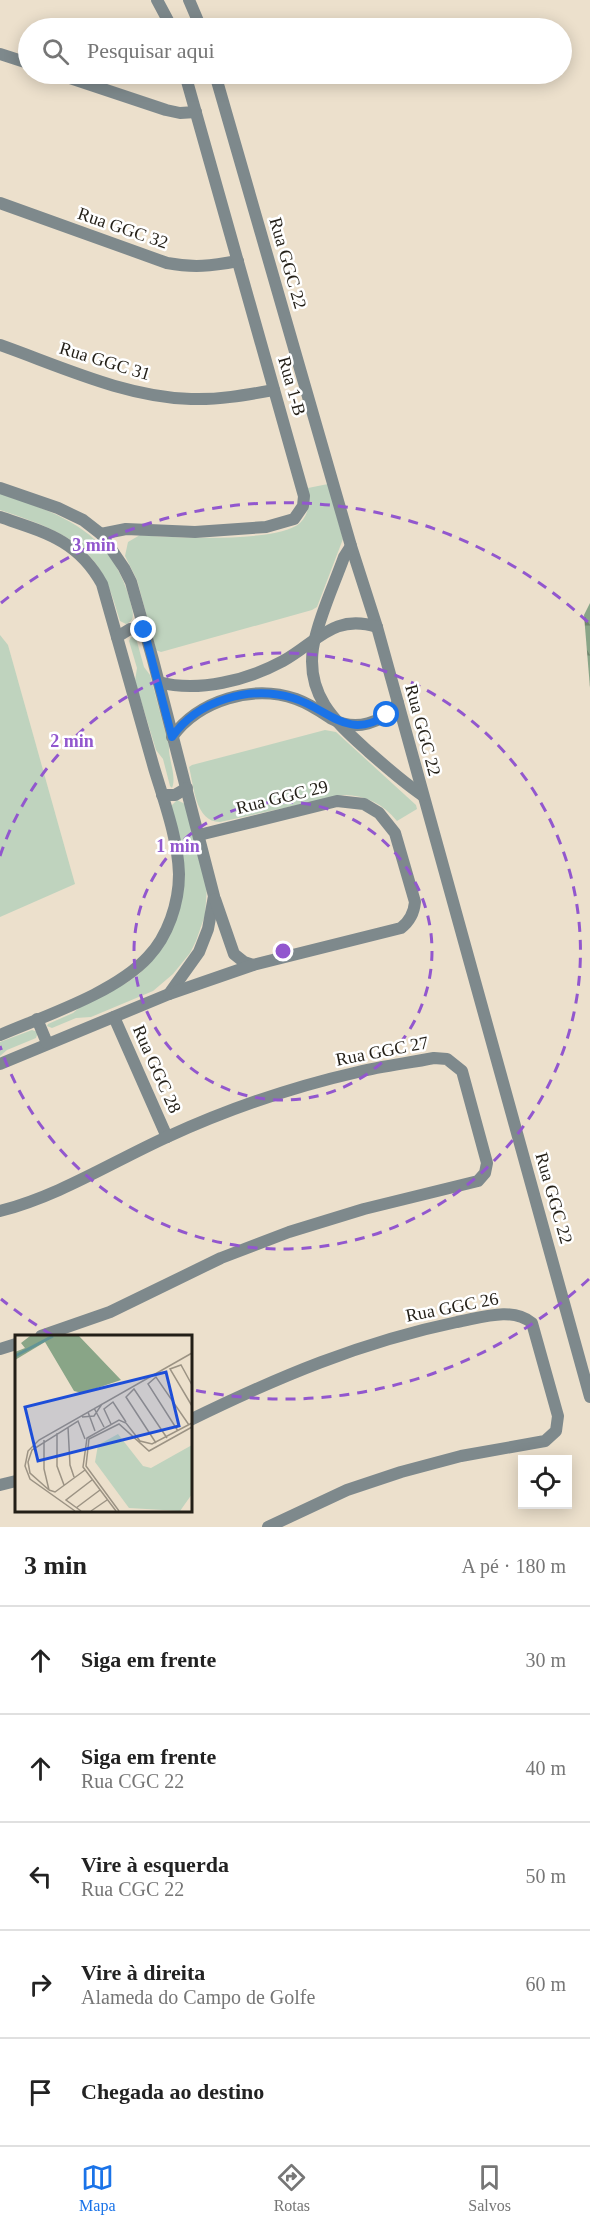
<!DOCTYPE html>
<html lang="pt">
<head>
<meta charset="utf-8">
<style>
	body { margin:0; font-family:"Times New Roman",serif; background:#f6f6f6; color:#222 }
	.controls { position:absolute; right:18px; bottom:18px; display:grid; overflow:hidden; border-radius:0px; box-shadow:0 3px 15px #0003 }
	.controls button { width:54px; height:54px; display:grid; place-items:center; padding:0; border:0; border-bottom:2px solid #e0e0e0; background:#fff; color:#222; font:30px sans-serif }
	.stop { position:absolute; width:18px; height:18px; margin:-14px; border:4px solid #1a73e8; border-radius:50%; background:#fff }
	.stop.end { background:#1a73e8; border-color:#fff; box-shadow:0 2px 6px #0008 }
	.list { margin:0; padding:0; list-style:none }
	h2 { display:flex; justify-content:space-between; align-items:center; height:78px; margin:0; padding:0 24px; font-size:26px }
	h2 small { font-size:20px; font-weight:400; color:#767676 }
	.list li { display:grid; grid-template-columns:39px 1fr auto; gap:18px; align-items:center; box-sizing:border-box; height:108px; padding:0 24px; border-top:2px solid #e0e0e0 }
	.list b { display:block; font-size:22px; white-space:nowrap }
	.list p { margin:0; font-size:20px; white-space:nowrap; color:#767676 }
	.list em { font-size:20px; font-style:normal; color:#767676 }
	.icon { flex:none; width:33px; height:33px; fill:none; stroke:currentColor; stroke-width:2; stroke-linecap:round; stroke-linejoin:round }
	.map { position:relative; flex:none; width:590px; height:1527px; overflow:hidden }
	.search { position:absolute; background:#fff; box-shadow:0 3px 15px #0003; left:18px; right:18px; top:18px; height:66px; display:flex; align-items:center; gap:15px; box-sizing:border-box; padding:0 21px; border-radius:33px; color:#767676; font-size:22px }
	.sheet { height:618px; background:#fff }
	nav { display:flex; justify-content:space-around; align-items:center; box-sizing:border-box; height:84px; border-top:2px solid #e0e0e0; background:#fff; font-size:16px; color:#767676 }
	nav a { display:grid; justify-items:center; gap:3px }
	nav .on { color:#1a73e8 }
	.map>svg:first-child { display:block }
	.green { fill:#bfd3be }
	.forest { fill:url(#forest-firs) }
	.lines { fill:none; stroke-linecap:round; stroke-linejoin:round }
	.minor { stroke:#7e898c; stroke-width:12 }
	.route { stroke:#1a73e8; stroke-width:8 }
	.ring { fill:none; stroke:#9257ce; stroke-width:3; stroke-dasharray:10 8 }
	.labels { text-anchor:middle; stroke-width:5; stroke-linejoin:round; paint-order:stroke }
	.street-label { font-size:18px; fill:#231f17; stroke:#fff }
	.inset-river { fill:none; stroke:#629495; stroke-width:3 }
	.inset-road { fill:none; stroke:#9c9384; stroke-width:1.5 }
	.view { fill:#1d4ed8; fill-opacity:0.15; stroke:#1d4ed8; stroke-width:3 }
	.inset-edge { fill:none; stroke:#231f17; stroke-width:3 }
	.centre { fill:#9257ce; stroke:#fff; stroke-width:3 }
	.ring-label { font-size:18px; text-anchor:middle; font-weight:bold; fill:#9257ce; stroke:#fff; stroke-width:5; stroke-linejoin:round; paint-order:stroke }
</style>
</head>
<body>
<div class="map">
<svg width="590" height="1527" viewBox="0 0 590 1527">
	<defs>
		<pattern id="forest-firs" width="22" height="20" patternUnits="userSpaceOnUse" patternTransform="scale(1.5)"><rect width="22" height="20" fill="#89a587"/><path d="M5 1l3.5 6h-7zM16 11l3.5 6h-7z" fill="#70866d"/></pattern>
	</defs>
	<rect width="100%" height="100%" fill="#ece0cc"/>
	<!-- green -->
	<g class="green">
		<path d="M328 484 343 539 317 607 312 610 161 652 156 650 137 580 125 556 128 542 140 535C171 538 278 543 300 523 310 513 309 502 308 488Z"/>
		<path d="M0 493C62 515 110 530 130 600 132 610 137 620 126 624L120 621C116 609 113 597 108 585 89 538 44 525 0 510Z"/>
		<path d="M0 635 8 645 75 884 0 917Z"/>
		<path d="M131 637 136 638 144 667 150 675 169 746C168 759 177 776 172 788L170 786 163 759 156 750 135 681 137 668 129 641Z"/>
		<path d="M325 730 336 732 416 805 417 809 397 821C383 804 366 795 344 795L220 822C195 822 194 786 189 767L192 765Z"/>
		<path d="M177 800 185 804 207 887 205 915 196 941 190 953 173 974 153 991 91 1017 76 1018 52 1028 47 1026 48 1024 73 1013 85 1003 128 982 139 974 149 964 178 916 170 807Z"/>
		<path d="M32 1030 38 1032 36 1038 7 1050 0 1056V1042Z"/>
	</g>
	<!-- forest -->
	<path class="forest" d="M590 603V688L584 615Z"/>
	<g class="lines">
		<!-- minor -->
		<g class="minor">
			<path d="M157 0 172 28"/>
			<path d="M189 0 201 28"/>
			<path d="M0 54 28 63"/>
			<path d="M58 74 166 110 180 113 196 112"/>
			<path d="M215 74 351 546 377 627 590 1397"/>
			<path d="M0 203 167 263C194 268 211 266 238 261"/>
			<path d="M0 345C62 367 125 397 191 399 219 400 246 395 274 390"/>
			<path d="M0 488 58 508 83 520 101 534 124 568 131 582 153 660 214 896 208 929 199 952 169 994 0 1064"/>
			<path d="M0 517C44 532 78 540 102 584 119 646 137 707 154 768 164 801 178 839 179 874 179 903 168 936 148 957 115 993 44 1016 0 1035"/>
			<path d="M101 534 126 529 195 532 266 527 294 519 303 506 304 496 185 74"/>
			<path d="M351 546 344 557C334 585 318 619 313 648 306 697 336 722 369 752 386 767 403 782 422 795"/>
			<path d="M117 637 130 629 144 630"/>
			<path d="M159 682C198 693 248 680 283 661 317 642 334 613 377 627"/>
			<path d="M172 737C199 700 253 684 296 699 310 704 320 711 332 719 356 732 382 723 398 703"/>
			<path d="M162 795H175L187 788"/>
			<path d="M215 899 234 954 244 962 253 965"/>
			<path d="M169 994 253 965 401 928C410 921 414 913 415 902L395 833 379 813 364 804 337 801 199 835"/>
			<path d="M114 1017 167 1137"/>
			<path d="M37 1019 47 1043"/>
			<path d="M0 1211C59 1196 112 1162 167 1137 228 1109 292 1087 358 1072 383 1066 409 1063 434 1058L447 1059 462 1071 487 1163 485 1173 478 1181 364 1209 289 1232 221 1258 110 1312 41 1336"/>
			<path d="M0 1349 16 1344"/>
			<path d="M190 1420C278 1377 361 1342 457 1322 480 1318 512 1306 532 1323L558 1416 556 1431 545 1441 461 1456 401 1472 347 1490 268 1527"/>
			<path d="M0 1485 16 1481"/>
		</g>
	</g>
	<g class="lines">
		<!-- route -->
		<path class="route" d="M144 630 172 737C198 700 250 685 293 698 329 709 347 741 387 715"/>
	</g>
	<!-- distance rings -->
	<g class="ring">
		<circle cx="283" cy="951" r="149"/>
		<path d="M0 856A298 298 0 1 1 0 1046"/>
		<path d="M589 1279A448 448 0 0 1 194 1390M52 1335A448 448 0 0 1 1 1299M1 603A448 448 0 0 1 589 623"/>
	</g>
	<g class="labels">
		<!-- street labels -->
		<g class="street-label">
			<text transform="translate(123 228) rotate(19)" y="6">Rua GGC 32</text>
			<text transform="translate(288 263) rotate(74)" y="6">Rua GGC 22</text>
			<text transform="translate(105 361) rotate(17)" y="6">Rua GGC 31</text>
			<text transform="translate(292 386) rotate(74)" y="6">Rua 1-B</text>
			<text transform="translate(423 730) rotate(75)" y="6">Rua GGC 22</text>
			<text transform="translate(282 797) rotate(-14)" y="6">Rua GGC 29</text>
			<text transform="translate(382 1051) rotate(-11)" y="6">Rua GGC 27</text>
			<text transform="translate(157 1069) rotate(66)" y="6">Rua GGC 28</text>
			<text transform="translate(554 1198) rotate(74)" y="6">Rua GGC 22</text>
			<text transform="translate(452 1307) rotate(-11)" y="6">Rua GGC 26</text>
		</g>
	</g>
	<!-- overview -->
	<g transform="translate(15 1335)">
		<rect width="177" height="177" fill="#ece0cc"/>
		<path d="M103 99 128 131 136 133 177 110V159L165 176 114 173 80 127 83 110Z" fill="#bfd3be"/>
		<path d="M15 1H64L106 45 67 58 59 56 30 7 0 25V17L10 13 6 8Z" fill="#89a587"/>
		<path class="inset-river" d="M0 21 38 1"/>
		<path class="inset-road" d="M177 50 166 30 155 34 177 71M79 73 89 92M73 77 80 96M67 82 79 81 87 69M96 89 89 74 98 67 111 87M53 92 55 130 59 142M163 96 133 49 141 42 174 90M42 98V131L49 150M29 105V134L34 155M141 108 111 62 119 54 152 103M34 155 15 138 13 127 17 115 63 86 70 104M34 155 40 157 70 135M61 173 85 155M60 176 15 144 10 131 13 116 24 105 177 18M66 176 51 165 77 145M76 176 92 165M101 176 68 132 72 103 104 85 111 88 125 106 137 109 177 88M104 176 71 131 74 104 104 89 134 116 177 92"/>
		<path class="view" d="M151 37 164 91 23 126 10 72Z"/>
		<rect width="177" height="177" class="inset-edge"/>
	</g>
	<circle cx="283" cy="951" r="9" class="centre"/>
	<g class="ring-label">
		<text x="94" y="551">3 min</text>
		<text x="72" y="747">2 min</text>
		<text x="178" y="852">1 min</text>
	</g>
</svg>
<div class="controls">
<button><svg class="icon" aria-label="locate" viewBox="0 0 24 24"><circle cx="12" cy="12" r="6"/><path d="M12 2v4M12 18v4M2 12h4M18 12h4"/></svg></button>
</div>
<div class="stop" style="left:387px;top:715px"></div>
<div class="stop end" style="left:144px;top:630px"></div>
<div class="search"><svg class="icon" aria-label="search" viewBox="0 0 24 24"><circle cx="10" cy="10" r="6"/><path d="M15 15l6 6"/></svg>Pesquisar aqui</div>
</div>
<section class="sheet">
<h2>3 min<small>A pé · 180 m</small></h2>
<ul class="list">
<li><svg class="icon" aria-label="ahead" viewBox="0 0 24 24"><path d="M12 20V5M6 11l6-6 6 6"/></svg><div><b>Siga em frente</b></div><em>30 m</em></li>
<li><svg class="icon" aria-label="ahead" viewBox="0 0 24 24"><path d="M12 20V5M6 11l6-6 6 6"/></svg><div><b>Siga em frente</b><p>Rua CGC 22</p></div><em>40 m</em></li>
<li><svg class="icon" aria-label="left" viewBox="0 0 24 24"><path d="M17 20v-9H6M10 6l-5 5 5 5"/></svg><div><b>Vire à esquerda</b><p>Rua CGC 22</p></div><em>50 m</em></li>
<li><svg class="icon" aria-label="right" viewBox="0 0 24 24"><path d="M7 20v-9h11M14 6l5 5-5 5"/></svg><div><b>Vire à direita</b><p>Alameda do Campo de Golfe</p></div><em>60 m</em></li>
<li><svg class="icon" aria-label="arrive" viewBox="0 0 24 24"><path d="M6 21V4h12l-3 4 3 4H6"/></svg><div><b>Chegada ao destino</b></div></li>
</ul>
</section>
<nav>
<a class="on"><svg class="icon" aria-label="map" viewBox="0 0 24 24"><path d="M3 6l6-2 6 2 6-2v14l-6 2-6-2-6 2zM9 4v14M15 6v14"/></svg>Mapa</a>
<a><svg class="icon" aria-label="directions" viewBox="0 0 24 24"><path d="M12 3l9 9-9 9-9-9zM9 14v-3h6M13 9l2 2-2 2"/></svg>Rotas</a>
<a><svg class="icon" aria-label="saved" viewBox="0 0 24 24"><path d="M7 4h10v16l-5-4-5 4z"/></svg>Salvos</a>
</nav>
</body>
</html>
